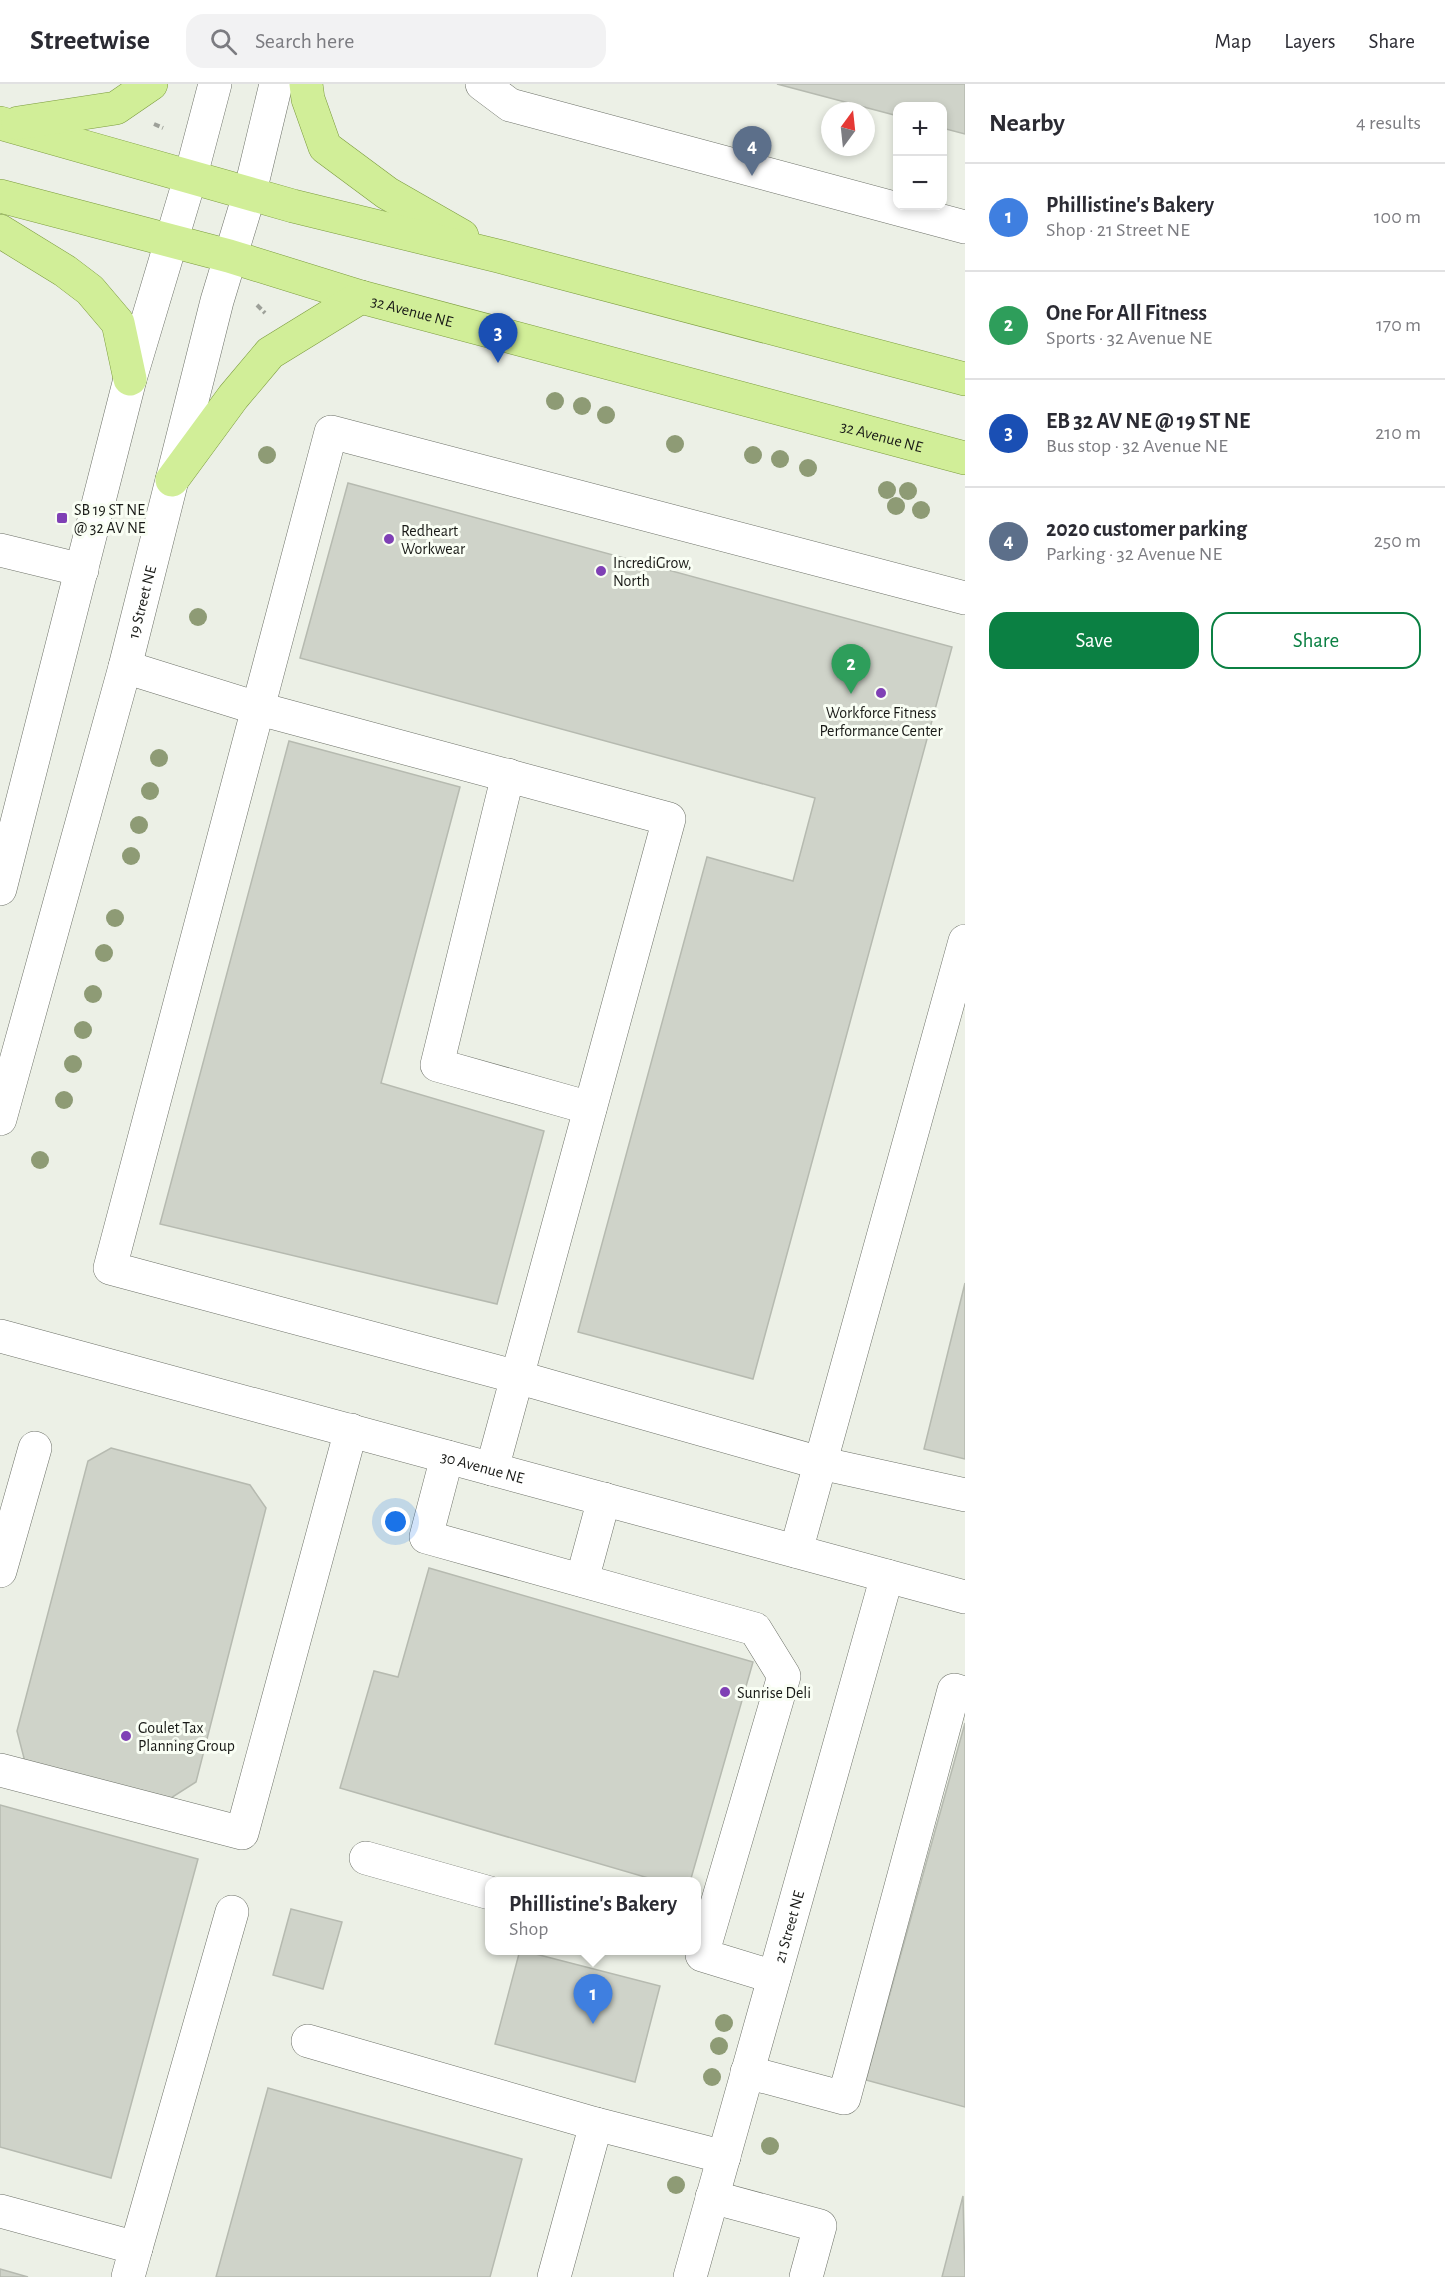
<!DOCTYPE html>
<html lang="en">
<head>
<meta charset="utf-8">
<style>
	body { margin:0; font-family:"Alegreya Sans",sans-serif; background:#f2f2f3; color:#2b2b33 }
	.controls { position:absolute; right:18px; top:18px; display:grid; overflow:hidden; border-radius:12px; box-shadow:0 3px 9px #0003 }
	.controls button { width:54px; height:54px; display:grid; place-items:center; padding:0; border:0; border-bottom:2px solid #e1e1e2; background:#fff; color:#2b2b33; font:30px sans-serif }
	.compass { position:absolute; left:821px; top:18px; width:54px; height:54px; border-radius:50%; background:#fff; box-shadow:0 3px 9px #0003; rotate:15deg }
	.you { position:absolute; left:396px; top:1438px; width:21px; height:21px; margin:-15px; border:4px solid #fff; border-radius:50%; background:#1a73e8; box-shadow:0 0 0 9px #1a73e833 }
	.badge { display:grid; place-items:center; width:39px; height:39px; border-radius:50%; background:#0b8043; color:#fff; font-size:20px; font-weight:700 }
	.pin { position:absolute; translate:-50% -50px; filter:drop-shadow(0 2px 3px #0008) }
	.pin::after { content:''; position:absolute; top:32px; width:21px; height:18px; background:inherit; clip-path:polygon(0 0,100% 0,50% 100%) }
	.popup { position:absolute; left:485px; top:1793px; width:216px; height:78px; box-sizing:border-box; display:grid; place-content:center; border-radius:12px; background:#fff; filter:drop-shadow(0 2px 4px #0005); font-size:20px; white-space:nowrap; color:#7c7c81 }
	.popup b { font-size:22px; color:#2b2b33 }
	.popup::after { content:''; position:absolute; left:50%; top:100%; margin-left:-12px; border:12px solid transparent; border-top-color:#fff }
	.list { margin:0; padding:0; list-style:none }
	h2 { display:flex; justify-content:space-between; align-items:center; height:78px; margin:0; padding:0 24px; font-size:26px }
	h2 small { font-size:20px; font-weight:400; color:#7c7c81 }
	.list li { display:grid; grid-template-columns:39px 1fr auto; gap:18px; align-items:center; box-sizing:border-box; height:108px; padding:0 24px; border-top:2px solid #e1e1e2 }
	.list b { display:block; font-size:22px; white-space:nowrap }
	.list p { margin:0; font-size:20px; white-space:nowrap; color:#7c7c81 }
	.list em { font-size:20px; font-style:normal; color:#7c7c81 }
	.actions { display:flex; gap:12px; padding:18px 24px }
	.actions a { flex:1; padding:14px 0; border:2px solid #0b8043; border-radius:18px; text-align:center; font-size:21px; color:#0b8043 }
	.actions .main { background:#0b8043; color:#fff }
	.icon { flex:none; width:33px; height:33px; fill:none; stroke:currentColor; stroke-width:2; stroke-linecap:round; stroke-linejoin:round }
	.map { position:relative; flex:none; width:965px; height:2193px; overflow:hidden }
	header { display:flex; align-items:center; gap:36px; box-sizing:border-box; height:84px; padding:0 30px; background:#fff; border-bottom:2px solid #e1e1e2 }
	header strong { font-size:28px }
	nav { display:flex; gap:33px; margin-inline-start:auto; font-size:21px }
	.search { width:420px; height:54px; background:#f2f2f3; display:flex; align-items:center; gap:15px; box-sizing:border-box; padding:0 21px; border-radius:18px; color:#7c7c81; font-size:22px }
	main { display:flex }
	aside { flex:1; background:#fff }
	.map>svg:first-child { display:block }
	.building { fill:#cfd3c9; stroke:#b6bab0; stroke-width:1.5 }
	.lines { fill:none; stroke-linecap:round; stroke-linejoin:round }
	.minor-casing { stroke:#6d7168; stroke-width:34 }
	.major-casing { stroke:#7c9c3f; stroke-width:34 }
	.path { stroke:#9da099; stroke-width:4; stroke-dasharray:6 3; stroke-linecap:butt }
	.minor { stroke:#fff; stroke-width:33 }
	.major { stroke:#d1ee98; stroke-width:33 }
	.tree { fill:#8e9b75 }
	.poi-dot { fill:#7f40b5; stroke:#f9fef4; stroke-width:2 }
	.labels { text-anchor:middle; stroke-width:6; stroke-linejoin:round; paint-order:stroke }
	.street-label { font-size:16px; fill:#191a17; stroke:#f9fef4 }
	.poi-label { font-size:16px; fill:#191a17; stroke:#f9fef4; text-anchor:start }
</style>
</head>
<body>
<header>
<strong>Streetwise</strong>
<div class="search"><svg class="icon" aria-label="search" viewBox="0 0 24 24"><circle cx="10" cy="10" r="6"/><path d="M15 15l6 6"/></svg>Search here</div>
<nav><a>Map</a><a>Layers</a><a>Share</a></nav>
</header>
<main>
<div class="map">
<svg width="965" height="2193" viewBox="0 0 965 2193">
	<rect width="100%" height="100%" fill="#ecf0e6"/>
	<!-- building -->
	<g class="building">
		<path d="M777 0H965V50L942 44V22H898V32Z"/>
		<path d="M348 399 952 563 753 1295 578 1248 707 773 793 797 815 714 300 574Z"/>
		<path d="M289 657 460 703 381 999 544 1047 497 1220 160 1140Z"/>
		<path d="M965 1199V1375L924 1365Z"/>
		<path d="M111 1364 250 1401 266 1424 196 1698 171 1714 25 1678 17 1647 88 1377Z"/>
		<path d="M429 1484 753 1578 690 1798H662L340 1704 374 1587 398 1593Z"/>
		<path d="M965 1639V2023L866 1996Z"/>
		<path d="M0 1721 198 1775 111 2094 0 2063Z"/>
		<path d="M291 1825 342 1838 323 1905 273 1891Z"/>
		<path d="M520 1866 660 1902 635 1998 495 1960Z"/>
		<path d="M268 2004 522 2075 490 2193H216Z"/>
		<path d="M963 2112 965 2193H942Z"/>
		<path d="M0 2185 28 2193H0Z"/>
	</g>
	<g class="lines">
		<!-- minor casing -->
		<g class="minor-casing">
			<g id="minor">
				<path d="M482 0 510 21 965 143"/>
				<path d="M0 466 82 486"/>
				<path d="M965 514 331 348 110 1184 517 1293 820 1379 965 1411"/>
				<path d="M125 583 260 625 669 735 492 1385"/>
				<path d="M508 691 437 981 590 1024"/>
				<path d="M0 805 130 295 191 91 215 0"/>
				<path id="s1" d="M0 1035 125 583 217 217 250 108 276 0"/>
				<path id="s2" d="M0 1252 965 1513"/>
				<path d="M447 1373 426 1453 755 1545 784 1592 702 1871 774 1893"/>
				<path d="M796 1467 965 857"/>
				<path d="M0 1487 35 1364"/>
				<path d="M582 1496 604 1415"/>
				<path d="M0 1686 242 1749 351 1346"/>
				<path d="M366 1774 490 1809"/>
				<path d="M308 1957 596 2040"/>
				<path d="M747 1988 844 2014 954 1606 965 1609"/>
				<path d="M712 2113 820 2142 806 2193"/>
				<path d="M0 2127 136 2164 128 2193"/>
				<path d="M136 2164 232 1828"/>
				<path d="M554 2193 596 2040 724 2073"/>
				<path id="s3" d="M690 2193 887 1492"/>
			</g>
		</g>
		<!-- major casing -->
		<g class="major-casing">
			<g id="major">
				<path d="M306 0 308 15 325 63 387 109 462 152"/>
				<path d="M0 39 293 122 498 172 965 295"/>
				<path d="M18 39 116 24 151 0"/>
				<path id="s4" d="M0 112 229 172 361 213 965 374"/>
				<path d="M0 147 65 187 90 206 118 239 130 295"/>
				<path d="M172 396 233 313 270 269 361 213"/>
			</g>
		</g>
		<!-- path -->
		<g class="path">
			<path d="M154 40 163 44"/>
			<path d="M257 221 265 229"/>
		</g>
		<!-- minor -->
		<use href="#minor" class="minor"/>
		<!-- major -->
		<use href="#major" class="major"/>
	</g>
	<!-- trees -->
	<g class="tree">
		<circle cx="555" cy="317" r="9"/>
		<circle cx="582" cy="322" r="9"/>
		<circle cx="606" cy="331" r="9"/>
		<circle cx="675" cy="360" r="9"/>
		<circle cx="267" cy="371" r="9"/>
		<circle cx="753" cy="371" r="9"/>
		<circle cx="780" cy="375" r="9"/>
		<circle cx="808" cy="384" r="9"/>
		<circle cx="887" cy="406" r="9"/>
		<circle cx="908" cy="407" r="9"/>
		<circle cx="896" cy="422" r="9"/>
		<circle cx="921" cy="426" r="9"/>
		<circle cx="198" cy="533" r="9"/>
		<circle cx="159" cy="674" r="9"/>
		<circle cx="150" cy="707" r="9"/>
		<circle cx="139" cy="741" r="9"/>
		<circle cx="131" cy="772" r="9"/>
		<circle cx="115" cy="834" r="9"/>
		<circle cx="104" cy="869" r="9"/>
		<circle cx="93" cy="910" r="9"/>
		<circle cx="83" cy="946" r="9"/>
		<circle cx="73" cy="980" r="9"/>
		<circle cx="64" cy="1016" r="9"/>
		<circle cx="40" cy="1076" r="9"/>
		<circle cx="724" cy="1939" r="9"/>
		<circle cx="719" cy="1962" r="9"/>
		<circle cx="712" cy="1993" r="9"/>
		<circle cx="770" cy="2062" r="9"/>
		<circle cx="676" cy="2101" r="9"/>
	</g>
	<!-- markers -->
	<g class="poi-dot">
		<rect x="56" y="428" width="12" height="12" rx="3"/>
		<circle cx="389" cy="455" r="6"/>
		<circle cx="601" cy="487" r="6"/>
		<circle cx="881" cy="609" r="6"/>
		<circle cx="725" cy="1608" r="6"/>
		<circle cx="126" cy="1652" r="6"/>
	</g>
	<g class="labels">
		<!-- street labels -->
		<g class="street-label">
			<text dy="6" stroke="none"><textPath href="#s4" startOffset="428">32 Avenue NE</textPath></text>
			<text dy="6" stroke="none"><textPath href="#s4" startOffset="914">32 Avenue NE</textPath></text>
			<text dy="6" stroke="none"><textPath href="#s1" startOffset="536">19 Street NE</textPath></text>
			<text dy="6" stroke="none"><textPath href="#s2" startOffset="500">30 Avenue NE</textPath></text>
			<text dy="6" stroke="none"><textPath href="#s3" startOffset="364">21 Street NE</textPath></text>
		</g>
		<!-- poi labels -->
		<g class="poi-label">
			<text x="74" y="431">SB 19 ST NE<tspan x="74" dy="18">@ 32 AV NE</tspan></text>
			<text x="401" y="452">Redheart<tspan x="401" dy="18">Workwear</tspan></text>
			<text x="613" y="484">IncrediGrow,<tspan x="613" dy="18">North</tspan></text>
			<text x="881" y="634" text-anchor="middle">Workforce Fitness<tspan x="881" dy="18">Performance Center</tspan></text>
			<text x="737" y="1614">Sunrise Deli</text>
			<text x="138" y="1649">Goulet Tax<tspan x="138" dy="18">Planning Group</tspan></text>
		</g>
	</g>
</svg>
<div class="controls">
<button>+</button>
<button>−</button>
</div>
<svg class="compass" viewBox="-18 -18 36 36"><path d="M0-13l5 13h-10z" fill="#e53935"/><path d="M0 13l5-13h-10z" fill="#7c7c81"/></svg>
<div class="you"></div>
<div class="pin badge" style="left:593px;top:1940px;background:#3f7fe0">1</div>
<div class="popup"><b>Phillistine's Bakery</b>Shop</div>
<div class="pin badge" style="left:851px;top:610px;background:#2e9e5b">2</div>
<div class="pin badge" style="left:498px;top:279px;background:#1a4fb4">3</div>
<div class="pin badge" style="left:752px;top:92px;background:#5c6f8a">4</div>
</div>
<aside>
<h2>Nearby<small>4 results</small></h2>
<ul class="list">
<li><span class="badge" style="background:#3f7fe0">1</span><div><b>Phillistine's Bakery</b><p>Shop · 21 Street NE</p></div><em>100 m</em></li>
<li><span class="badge" style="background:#2e9e5b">2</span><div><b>One For All Fitness</b><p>Sports · 32 Avenue NE</p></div><em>170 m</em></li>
<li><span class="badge" style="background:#1a4fb4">3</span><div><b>EB 32 AV NE @ 19 ST NE</b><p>Bus stop · 32 Avenue NE</p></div><em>210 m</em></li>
<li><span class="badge" style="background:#5c6f8a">4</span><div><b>2020 customer parking</b><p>Parking · 32 Avenue NE</p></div><em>250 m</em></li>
</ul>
<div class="actions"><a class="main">Save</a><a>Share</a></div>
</aside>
</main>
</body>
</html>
